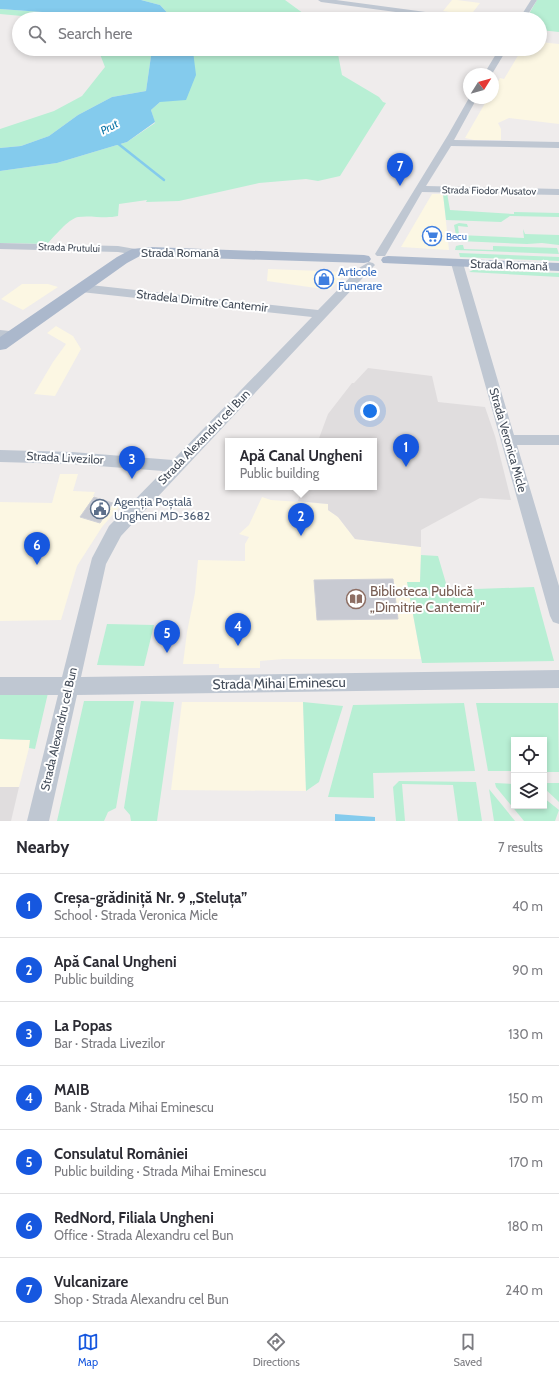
<!DOCTYPE html>
<html lang="en">
<head>
<meta charset="utf-8">
<style>
	body { margin:0; font-family:Cabin,sans-serif; background:#f2f2f3; color:#2b2b33 }
	.controls { position:absolute; right:12px; bottom:12px; display:grid; overflow:hidden; border-radius:0px; box-shadow:0 2px 6px #0003 }
	.controls button { width:36px; height:36px; display:grid; place-items:center; padding:0; border:0; border-bottom:1px solid #e1e1e2; background:#fff; color:#2b2b33; font:20px sans-serif }
	.compass { position:absolute; left:463px; top:68px; width:36px; height:36px; border-radius:50%; background:#fff; box-shadow:0 2px 6px #0003; rotate:53deg }
	.you { position:absolute; left:370px; top:411px; width:14px; height:14px; margin:-10px; border:3px solid #fff; border-radius:50%; background:#1a73e8; box-shadow:0 0 0 6px #1a73e833 }
	.badge { display:grid; place-items:center; width:26px; height:26px; border-radius:50%; background:#1657df; color:#fff; font-size:13px; font-weight:700 }
	.pin { position:absolute; translate:-50% -33px; filter:drop-shadow(0 1px 2px #0008) }
	.pin::after { content:''; position:absolute; top:21px; width:14px; height:12px; background:inherit; clip-path:polygon(0 0,100% 0,50% 100%) }
	.popup { position:absolute; left:225px; top:438px; width:152px; height:52px; box-sizing:border-box; display:grid; place-content:center; border-radius:0px; background:#fff; filter:drop-shadow(0 1px 3px #0005); font-size:13px; white-space:nowrap; color:#7c7c81 }
	.popup b { font-size:15px; color:#2b2b33 }
	.popup::after { content:''; position:absolute; left:50%; top:100%; margin-left:-8px; border:8px solid transparent; border-top-color:#fff }
	.list { margin:0; padding:0; list-style:none }
	h2 { display:flex; justify-content:space-between; align-items:center; height:52px; margin:0; padding:0 16px; font-size:17px }
	h2 small { font-size:13px; font-weight:400; color:#7c7c81 }
	.list li { display:grid; grid-template-columns:26px 1fr auto; gap:12px; align-items:center; box-sizing:border-box; height:64px; padding:0 16px; border-top:1px solid #e1e1e2 }
	.list b { display:block; font-size:15px; white-space:nowrap }
	.list p { margin:0; font-size:13px; white-space:nowrap; color:#7c7c81 }
	.list em { font-size:13px; font-style:normal; color:#7c7c81 }
	.icon { flex:none; width:22px; height:22px; fill:none; stroke:currentColor; stroke-width:2; stroke-linecap:round; stroke-linejoin:round }
	.map { position:relative; flex:none; width:559px; height:821px; overflow:hidden }
	.search { position:absolute; background:#fff; box-shadow:0 2px 6px #0003; left:12px; right:12px; top:12px; height:44px; display:flex; align-items:center; gap:10px; box-sizing:border-box; padding:0 14px; border-radius:22px; color:#7c7c81; font-size:15px }
	.sheet { height:500px; background:#fff }
	nav { display:flex; justify-content:space-around; align-items:center; box-sizing:border-box; height:56px; border-top:1px solid #e1e1e2; background:#fff; font-size:11px; color:#7c7c81 }
	nav a { display:grid; justify-items:center; gap:2px }
	nav .on { color:#1657df }
	.map>svg:first-child { display:block }
	.commercial { fill:#fcf7e3 }
	.education { fill:#e0ddde }
	.green { fill:#b8efd4 }
	.water { fill:#84cbed }
	.lines { fill:none; stroke-linecap:round; stroke-linejoin:round }
	.stream { stroke:#84cbed; stroke-width:2.5 }
	.building { fill:#c8cad2; stroke:#d0d1d8 }
	.minor { fill:#bfc7d2; fill-rule:evenodd }
	.major { fill:#abb8cc; fill-rule:evenodd }
	.labels { text-anchor:middle; stroke-width:4; stroke-linejoin:round; paint-order:stroke }
	.far-street-label { font-size:10px; fill:#444d5a; stroke:#fff }
	.far-shop-label { font-size:10px; fill:#366cbe; stroke:#fff; text-anchor:start }
	.far-water-label { font-size:11px; font-style:italic; fill:#0a74a7; stroke:#fff }
	.street-label { font-size:12px; fill:#444d5a; stroke:#fff }
	.shop-label { font-size:12px; fill:#366cbe; stroke:#fff; text-anchor:start }
	.service-label { font-size:12px; fill:#4e5e75; stroke:#fff; text-anchor:start }
	.near-education-label { font-size:14px; fill:#785e54; stroke:#fff; text-anchor:start }
	.near-street-label { font-size:14px; fill:#444d5a; stroke:#fff }
</style>
</head>
<body>
<div class="map">
<svg width="559" height="821" viewBox="0 0 559 821">
	<rect width="100%" height="100%" fill="#efecec"/>
	<!-- commercial -->
	<g class="commercial">
		<path d="M452 0H457L480 3 470 16 448 14 449 12 443 11Z"/>
		<path d="M540 42 559 44V124L509 118 498 123 501 129V140H474L465 138 488 98H493V89L500 78 504 79 522 49H540Z"/>
		<path d="M432 194H443L449 250 401 247Z"/>
		<path d="M268 269 347 272 330 290 267 281Z"/>
		<path d="M22 284H48L58 287 23 310 1 299Z"/>
		<path d="M56 326 73 336 81 349 55 396 34 394 53 362 66 344 47 333Z"/>
		<path d="M60 474H78L73 491 95 492 93 496 121 505 102 527 77 566 61 620 0 621V502L52 503Z"/>
		<path d="M262 497 271 500 328 504V510L338 517 355 539 421 547 420 583 407 582 421 659H283L260 661V668H219V664H183L187 632 195 593 198 560 245 561V544L249 537 239 534 249 525Z"/>
		<path d="M182 702H303L306 791 171 790Z"/>
		<path d="M0 739 31 740 19 787H0Z"/>
	</g>
	<!-- education -->
	<g class="education">
		<path d="M368 368 432 376 438 402 485 407 495 436 511 500 480 498 421 530V547L355 539 338 517 328 510V504L298 501 302 487H374V441H318L328 414 352 383H354Z"/>
		<path d="M0 787H19L11 821H0Z"/>
	</g>
	<!-- green -->
	<g class="green">
		<path d="M141 0H285L311 19H173L160 5Z"/>
		<path d="M537 0H559V32L540 30V19H526Z"/>
		<path d="M0 9 42 12 69 19H38L33 17 0 14Z"/>
		<path d="M98 49H141L151 56 146 91 112 97 78 115 49 136 21 146 0 148V129L54 111 82 96 105 67Z"/>
		<path d="M191 49H337L342 75 379 97 383 102 386 103 340 176 318 181 306 179 259 183 179 201 146 202 147 200 119 204 118 216C105 219 91 215 78 217 68 219 54 237 47 244L0 243V171L57 163 127 142 155 123 151 110 160 102 193 51Z"/>
		<path d="M447 193 450 210 514 214V212L559 213V217L510 216 501 222 446 220 443 194Z"/>
		<path d="M459 223 467 224 468 227 458 226 459 235 524 238 523 229 525 234 559 235V245L542 243 527 244 459 241 457 240 454 225Z"/>
		<path d="M460 245H463L464 249 493 250V246L557 248 559 254 455 250 456 246Z"/>
		<path d="M459 253 559 257V261L460 257Z"/>
		<path d="M473 270 559 273V277L469 272Z"/>
		<path d="M421 555 438 556 448 590 534 587 554 661 422 663 407 582H420Z"/>
		<path d="M107 624 154 625 144 666 97 665Z"/>
		<path d="M0 692 48 693 35 749 29 748 30 740 0 739Z"/>
		<path d="M84 701H134L116 808 108 812 104 821H57Z"/>
		<path d="M141 701 174 702 157 821H131L130 815 124 808Z"/>
		<path d="M303 702 343 706 319 782 306 791Z"/>
		<path d="M464 703 475 771 373 773 374 798 328 797 353 705Z"/>
		<path d="M476 703H558L559 772H544V740H514V771H488Z"/>
		<path d="M399 781 476 782 482 821H458L453 785 402 784 405 821H396L393 787Z"/>
		<path d="M495 783 514 784V806H544V798L559 810 555 821H524L496 787Z"/>
		<path d="M544 783H559V802L544 788Z"/>
		<path d="M489 789 515 821H494Z"/>
	</g>
	<!-- water -->
	<g class="water">
		<path d="M0 0H141L160 5 173 19H69L42 12 0 9Z"/>
		<path d="M141 49H191L193 51 196 75 186 100 160 102 151 110 155 122 127 142 57 163 0 171V148L21 146 49 136 78 115 112 97 146 91 151 56Z"/>
		<path d="M335 814 375 817V821H335Z"/>
	</g>
	<g class="lines">
		<!-- stream -->
		<path class="stream" d="M116 142 164 180"/>
	</g>
	<!-- building -->
	<g class="building">
		<path d="M94 497 113 503 100 523 80 517Z"/>
		<path d="M393 579 398 619 317 620 314 580Z"/>
	</g>
	<g class="lines">
		<!-- minor -->
		<g class="minor">
			<path d="M318 0H336L463 17 466 19H448L321 2Z"/>
			<path d="M531 0H537L525 19H519Z"/>
			<path d="M499 49H507L492 74H484Z"/>
			<path d="M469 98H477L454 140 559 142V148L451 146 426 186 559 189V195L422 192 385 256H377L375 254 448 135Z"/>
			<path d="M0 243 118 246 141 250 143 252 137 255 118 252 0 249Z"/>
			<path d="M457 260 461 261 463 263 514 435H559V445H517L559 586V624L553 622 550 616 451 263 453 261Z"/>
			<path d="M369 262 373 263 375 265 373 267 121 536 106 564 81 677 559 670V688L77 695 49 821H27L58 695H0V677H62L92 558 109 526 163 471 72 464 0 462V450L72 452 173 460 312 317 81 292 77 291 75 288 77 285 81 284 318 310 359 268Z"/>
			<path d="M0 330 19 332 21 335 19 338H0Z"/>
		</g>
		<!-- major -->
		<g class="major">
			<path d="M151 247 364 255 369 256 371 259 369 262 364 263 140 256 127 263 6 349 0 350V337L117 257 132 249Z"/>
			<path d="M388 256 559 263V271L383 263 381 260 383 257Z"/>
		</g>
	</g>
	<!-- icons -->
	<defs>
		<g id="supermarket-ring" transform="scale(1)"><circle r="9.5" fill="#fff" stroke="#3f7fe0" stroke-width="1.5"/><path d="M-6-5.5h2.5l.6 2H6L4.5 2H-2.5L-4.4-4H-6ZM-1.5 3.2a1.3 1.3 0 1 0 .1 0ZM3 3.2a1.3 1.3 0 1 0 .1 0Z" fill="#3f7fe0"/></g>
		<g id="shop-ring" transform="scale(1)"><circle r="9.5" fill="#fff" stroke="#3f7fe0" stroke-width="1.5"/><path d="M-5-2.5h2.3a2.7 3.5 0 0 1 5.4 0H5L5.5 6h-11ZM-1.5-2.5h3a1.5 2.3 0 0 0-3 0Z" fill="#3f7fe0"/></g>
		<g id="civic-ring" transform="scale(1)"><circle r="9.5" fill="#fff" stroke="#5c6f8a" stroke-width="1.5"/><path d="M-.6-6.5H3V-4.5H.6V-3L4-1V1h2V6H-6V1h2V-1L-.6-3ZM-1.2 2.5V6h2.4V2.5Z" fill="#5c6f8a"/></g>
		<g id="library-ring" transform="scale(1)"><circle r="9.5" fill="#fff" stroke="#8d6e63" stroke-width="1.5"/><path d="M-6-4Q-3-5.5-.7-3.5V5Q-3 3-6 4ZM6-4Q3-5.5 .7-3.5V5Q3 3 6 4Z" fill="#8d6e63"/></g>
	</defs>
	<g fill-rule="evenodd">
		<use href="#supermarket-ring" x="432" y="236"/>
		<use href="#shop-ring" x="324" y="279"/>
		<use href="#civic-ring" x="100" y="509"/>
		<use href="#library-ring" x="356" y="599"/>
	</g>
	<g class="labels">
		<!-- far-street labels -->
		<g class="far-street-label">
			<text transform="translate(489 190) rotate(1)" y="4">Strada Fiodor Musatov</text>
			<text transform="translate(69 247) rotate(2)" y="4">Strada Prutului</text>
		</g>
		<!-- far-shop labels -->
		<g class="far-shop-label">
			<text x="446" y="240">Becu</text>
		</g>
		<!-- far-water labels -->
		<g class="far-water-label">
			<text transform="translate(109 127) rotate(-28)" y="4">Prut</text>
		</g>
		<!-- street labels -->
		<g class="street-label">
			<text x="180" y="257">Strada Romană</text>
			<text transform="translate(509 265) rotate(2)" y="4">Strada Romană</text>
			<text transform="translate(202 301) rotate(6)" y="4">Stradela Dimitre Cantemir</text>
			<text transform="translate(204 437) rotate(-46)" y="4">Strada Alexandru cel Bun</text>
			<text transform="translate(508 440) rotate(74)" y="4">Strada Veronica Micle</text>
			<text transform="translate(65 458) rotate(3)" y="4">Strada Livezilor</text>
			<text transform="translate(59 729) rotate(-77)" y="4">Strada Alexandru cel Bun</text>
		</g>
		<!-- shop labels -->
		<g class="shop-label">
			<text x="338" y="276">Articole<tspan x="338" dy="14">Funerare</tspan></text>
		</g>
		<!-- service labels -->
		<g class="service-label">
			<text x="114" y="506">Agenția Poștală<tspan x="114" dy="14">Ungheni MD-3682</tspan></text>
		</g>
		<!-- near-education labels -->
		<g class="near-education-label">
			<text x="370" y="596">Biblioteca Publică<tspan x="370" dy="16">„Dimitrie Cantemir"</tspan></text>
		</g>
		<!-- near-street labels -->
		<g class="near-street-label">
			<text transform="translate(279 683) rotate(-1)" y="5">Strada Mihai Eminescu</text>
		</g>
	</g>
</svg>
<div class="controls">
<button><svg class="icon" aria-label="locate" viewBox="0 0 24 24"><circle cx="12" cy="12" r="6"/><path d="M12 2v4M12 18v4M2 12h4M18 12h4"/></svg></button>
<button><svg class="icon" aria-label="layers" viewBox="0 0 24 24"><path d="M12 4l9 5-9 5-9-5zM3 14l9 5 9-5"/></svg></button>
</div>
<svg class="compass" viewBox="-18 -18 36 36"><path d="M0-13l5 13h-10z" fill="#e53935"/><path d="M0 13l5-13h-10z" fill="#7c7c81"/></svg>
<div class="you"></div>
<div class="pin badge" style="left:406px;top:467px">1</div>
<div class="pin badge" style="left:301px;top:536px">2</div>
<div class="popup"><b>Apă Canal Ungheni</b>Public building</div>
<div class="pin badge" style="left:132px;top:479px">3</div>
<div class="pin badge" style="left:238px;top:646px">4</div>
<div class="pin badge" style="left:167px;top:653px">5</div>
<div class="pin badge" style="left:37px;top:565px">6</div>
<div class="pin badge" style="left:400px;top:186px">7</div>
<div class="search"><svg class="icon" aria-label="search" viewBox="0 0 24 24"><circle cx="10" cy="10" r="6"/><path d="M15 15l6 6"/></svg>Search here</div>
</div>
<section class="sheet">
<h2>Nearby<small>7 results</small></h2>
<ul class="list">
<li><span class="badge">1</span><div><b>Creșa-grădiniță Nr. 9 „Steluța”</b><p>School · Strada Veronica Micle</p></div><em>40 m</em></li>
<li><span class="badge">2</span><div><b>Apă Canal Ungheni</b><p>Public building</p></div><em>90 m</em></li>
<li><span class="badge">3</span><div><b>La Popas</b><p>Bar · Strada Livezilor</p></div><em>130 m</em></li>
<li><span class="badge">4</span><div><b>MAIB</b><p>Bank · Strada Mihai Eminescu</p></div><em>150 m</em></li>
<li><span class="badge">5</span><div><b>Consulatul României</b><p>Public building · Strada Mihai Eminescu</p></div><em>170 m</em></li>
<li><span class="badge">6</span><div><b>RedNord, Filiala Ungheni</b><p>Office · Strada Alexandru cel Bun</p></div><em>180 m</em></li>
<li><span class="badge">7</span><div><b>Vulcanizare</b><p>Shop · Strada Alexandru cel Bun</p></div><em>240 m</em></li>
</ul>
</section>
<nav>
<a class="on"><svg class="icon" aria-label="map" viewBox="0 0 24 24"><path d="M3 6l6-2 6 2 6-2v14l-6 2-6-2-6 2zM9 4v14M15 6v14"/></svg>Map</a>
<a><svg class="icon" aria-label="directions" viewBox="0 0 24 24"><path d="M12 3l9 9-9 9-9-9zM9 14v-3h6M13 9l2 2-2 2"/></svg>Directions</a>
<a><svg class="icon" aria-label="saved" viewBox="0 0 24 24"><path d="M7 4h10v16l-5-4-5 4z"/></svg>Saved</a>
</nav>
</body>
</html>
